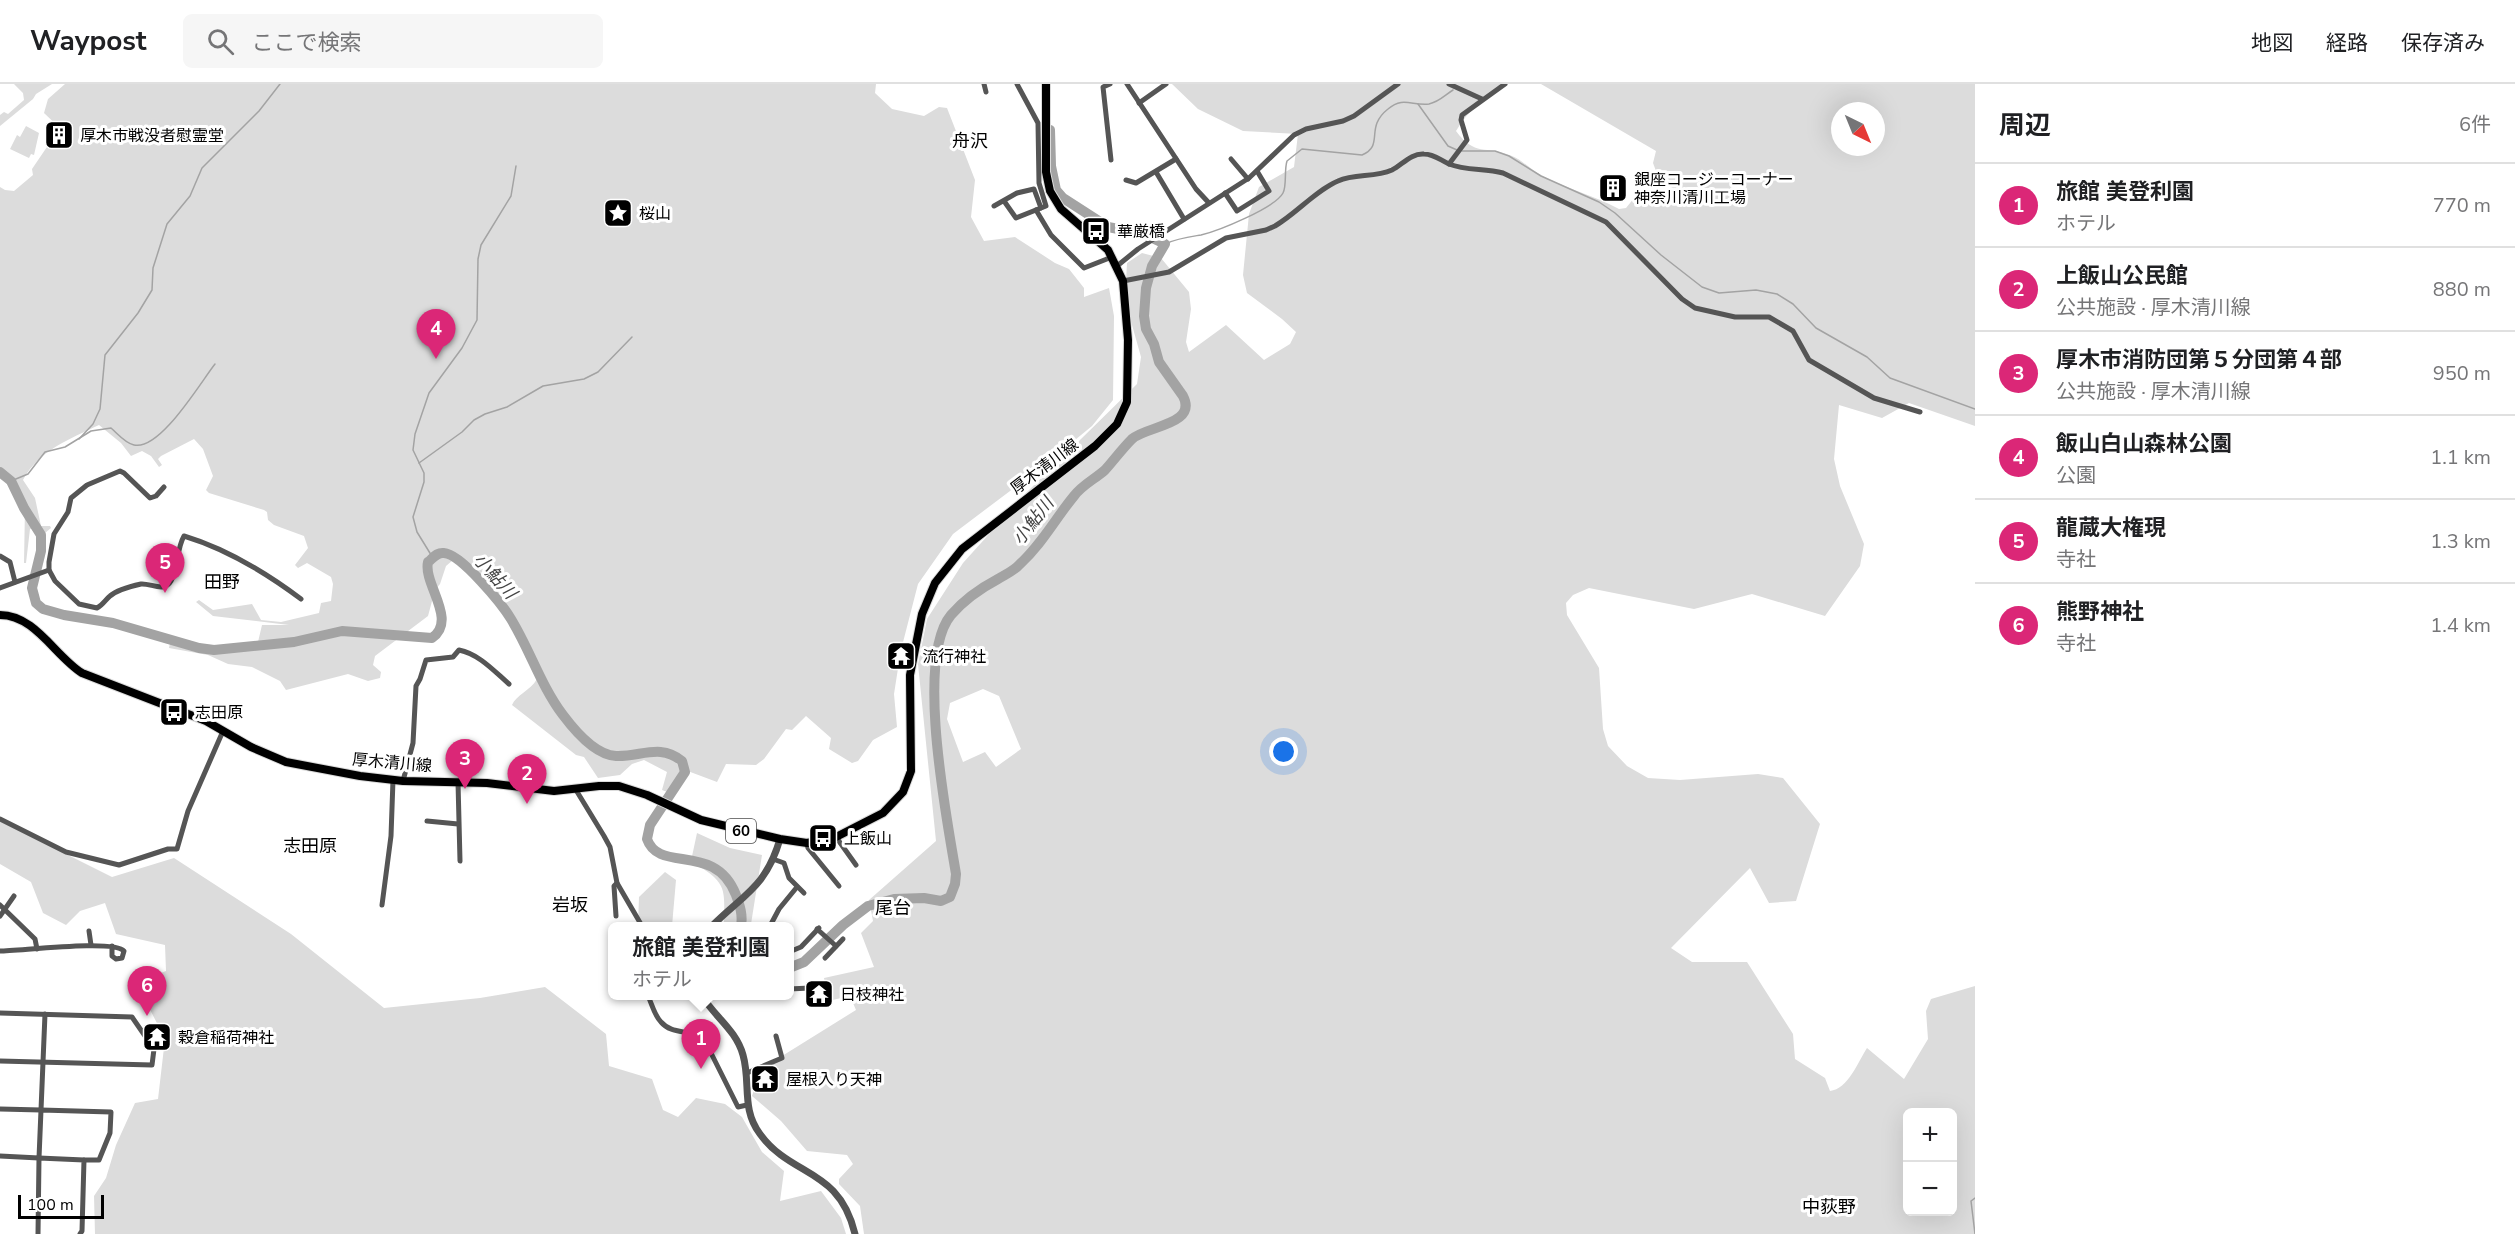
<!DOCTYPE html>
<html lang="ja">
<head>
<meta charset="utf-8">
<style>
	body { margin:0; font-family:"Nunito Sans","Noto Sans JP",sans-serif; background:#f6f6f6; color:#202124 }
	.controls { position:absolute; right:18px; bottom:18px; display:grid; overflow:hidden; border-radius:9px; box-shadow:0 6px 24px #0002 }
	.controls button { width:54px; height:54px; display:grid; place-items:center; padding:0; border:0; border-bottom:2px solid #e0e0e0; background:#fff; color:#202124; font:30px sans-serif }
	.compass { position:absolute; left:1831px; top:18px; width:54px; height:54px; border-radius:50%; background:#fff; box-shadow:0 6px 24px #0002; rotate:137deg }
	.scale { position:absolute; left:18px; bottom:15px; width:86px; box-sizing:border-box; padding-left:6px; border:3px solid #000; border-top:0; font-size:16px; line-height:21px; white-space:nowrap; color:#000; -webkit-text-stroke:4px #fff; paint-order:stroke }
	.you { position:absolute; left:1284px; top:668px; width:21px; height:21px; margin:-15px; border:4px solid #fff; border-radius:50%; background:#1a73e8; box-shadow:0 0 0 9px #1a73e833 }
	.badge { display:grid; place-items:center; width:39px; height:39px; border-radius:50%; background:#db2777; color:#fff; font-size:20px; font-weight:700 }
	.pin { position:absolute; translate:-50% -50px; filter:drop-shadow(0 2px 3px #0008) }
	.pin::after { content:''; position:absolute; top:32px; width:21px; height:18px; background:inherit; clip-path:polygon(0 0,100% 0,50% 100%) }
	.popup { position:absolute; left:608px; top:838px; width:186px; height:78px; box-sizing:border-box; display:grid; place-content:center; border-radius:9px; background:#fff; filter:drop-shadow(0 2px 4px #0005); font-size:20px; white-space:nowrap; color:#757577 }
	.popup b { font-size:22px; color:#202124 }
	.popup::after { content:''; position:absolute; left:50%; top:100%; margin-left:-12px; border:12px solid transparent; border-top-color:#fff }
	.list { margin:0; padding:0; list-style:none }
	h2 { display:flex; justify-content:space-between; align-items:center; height:78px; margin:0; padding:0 24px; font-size:26px }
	h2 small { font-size:20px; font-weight:400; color:#757577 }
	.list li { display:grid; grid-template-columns:39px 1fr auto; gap:18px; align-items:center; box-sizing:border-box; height:84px; padding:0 24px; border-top:2px solid #e0e0e0 }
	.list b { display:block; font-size:22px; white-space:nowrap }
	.list p { margin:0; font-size:20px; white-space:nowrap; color:#757577 }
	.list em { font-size:20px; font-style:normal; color:#757577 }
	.icon { flex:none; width:33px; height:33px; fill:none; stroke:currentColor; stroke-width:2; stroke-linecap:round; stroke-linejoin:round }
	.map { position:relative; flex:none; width:1975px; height:1150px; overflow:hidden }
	header { display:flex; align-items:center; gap:36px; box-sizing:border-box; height:84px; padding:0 30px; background:#fff; border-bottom:2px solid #e0e0e0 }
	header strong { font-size:28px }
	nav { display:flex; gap:33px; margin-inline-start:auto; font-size:21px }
	.search { width:420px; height:54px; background:#f6f6f6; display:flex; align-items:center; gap:15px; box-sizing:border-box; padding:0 21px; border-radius:9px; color:#757577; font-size:22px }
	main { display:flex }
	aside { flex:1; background:#fff }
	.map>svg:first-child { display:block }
	.green { fill:#dcdcdc; fill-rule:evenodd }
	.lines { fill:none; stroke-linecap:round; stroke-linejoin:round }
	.stream { stroke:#a3a3a3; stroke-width:1.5 }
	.river { stroke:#a3a3a3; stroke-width:10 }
	.primary-casing { stroke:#dbdbdb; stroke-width:10 }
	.minor { stroke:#555; stroke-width:5 }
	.tertiary { stroke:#555; stroke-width:7 }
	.primary { stroke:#000; stroke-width:8 }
	.labels { text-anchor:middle; stroke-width:6; stroke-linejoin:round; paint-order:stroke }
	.shield { fill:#fff; stroke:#4c4c4c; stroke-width:1.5 }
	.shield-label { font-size:15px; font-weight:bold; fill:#000 }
	.poi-label { font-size:16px; fill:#000; stroke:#fff; text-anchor:start }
	.street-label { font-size:16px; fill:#000; stroke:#fff }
	.neighbourhood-label { font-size:18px; fill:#000; stroke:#fff }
	.water-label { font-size:18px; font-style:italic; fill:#444; stroke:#fff }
</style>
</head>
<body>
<header>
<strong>Waypost</strong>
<div class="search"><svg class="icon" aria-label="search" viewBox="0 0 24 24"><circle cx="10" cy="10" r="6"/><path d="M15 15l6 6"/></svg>ここで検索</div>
<nav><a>地図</a><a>経路</a><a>保存済み</a></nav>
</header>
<main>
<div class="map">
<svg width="1975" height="1150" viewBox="0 0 1975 1150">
	<rect width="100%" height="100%" fill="#fff"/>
	<!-- green -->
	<g class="green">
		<path d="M14 0H52L36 10 33 15 0 42V31L4 28 8 30 24 16 23 9Z"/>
		<path d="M65 0H876L875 9 892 25 924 32 939 23 947 24 975 96 971 133 984 157 1015 153 1055 179 1069 185 1084 204V213L1109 204 1114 232 1113 316 1092 342 1047 379 953 450 918 500 901 566 896 567 894 575 899 578 894 610 897 643 873 656 858 677 852 679 829 665 831 654 806 632 792 646 786 645 764 675 756 681 726 680 717 698 685 686 670 709 662 706 667 688 644 676 632 680 620 691 598 694 584 673 576 671 512 621C516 611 530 607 537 595L525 572V558L485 495 470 483 453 476 446 482 440 500 435 506 428 532 375 572 373 581 381 588 380 594 368 597 348 590 286 606 280 597 252 583 228 580 208 571 169 564 171 553 191 557 197 563 261 564 258 558 262 541H289L213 532 196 518 199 516 213 526 252 520 261 536 281 538 319 529 321 519 331 517 333 500 331 493 307 479 298 484 295 481 308 464 304 452 274 441 268 436 267 428 264 426 209 409 206 406 213 392 203 365 194 355 161 372 158 375 162 381 159 383 151 372 142 367 131 372 121 359 99 341C70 355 39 366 23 396L35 414 41 442H50L51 444 45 449 36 443 30 445 26 479H24L25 423 0 391V103L5 106 14 107 33 91 32 85 51 57 59 60 65 49 44 29 48 15Z"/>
		<path d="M1172 0H1505C1485 14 1469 25 1456 47 1475 73 1485 61 1512 72 1522 76 1529 84 1539 90 1564 104 1593 111 1619 125L1626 124 1656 87 1653 79 1656 67 1541 0H1975V342L1909 319 1882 334 1839 321 1834 375 1840 402 1864 460 1860 482 1825 532 1752 510 1694 525 1589 504 1573 511 1566 519 1567 531 1599 584 1603 645 1608 662 1627 682 1648 694 1680 696 1758 690 1783 694 1820 740 1796 817 1769 819 1750 784 1671 864 1692 878H1747L1793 950 1795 975 1825 994 1830 1007C1848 1005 1858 978 1867 964L1904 995 1928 955 1926 927 1931 915 1975 902V1150H864L860 1122 839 1100V1095L853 1080 847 1071 807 1067 781 1037 752 1012 761 985 856 926 850 912 828 917 824 894 874 883 861 849 873 837 869 816 936 757 918 580 927 535 963 479 1026 409 1137 300 1141 273 1125 216 1127 179 1142 169 1161 174 1189 208 1191 225 1186 258 1189 268 1226 241 1264 276 1290 260 1296 248 1282 235 1247 209 1243 191 1249 130 1259 103 1294 83 1298 50 1243 47 1198 25ZM1840 27H1876V63H1840ZM983 605 999 612 1021 665 996 683 985 668 963 678 947 635 950 619ZM1908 1028H1952V1128H1908Z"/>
		<path d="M26 42 39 49 34 71 31 70 29 74 10 65 17 51 20 53Z"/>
		<path d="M0 737 112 793 174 774 291 850 384 924 480 914 545 903 606 950 609 982 652 995 663 1026 678 1033 696 1014 725 1020 742 1033 762 1068 784 1087 780 1117 821 1107 841 1134 846 1150H95L94 1112 106 1094 116 1061 135 1019 158 1015 165 955 136 898 166 887 165 861 116 850 105 819 80 827 66 841 43 829 31 798 0 780Z"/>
		<path d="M697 749 730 764 762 771 751 840 724 842C725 802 727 799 691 777Z"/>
		<path d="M665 788 676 796 672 842H638L639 813Z"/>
	</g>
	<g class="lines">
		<!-- stream -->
		<g class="stream">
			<path d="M1418 20 1448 62 1457 66"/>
			<path d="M1462 67H1495L1509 72 1541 92 1599 118 1615 129 1661 171 1702 203 1719 209 1756 206 1777 210 1793 220 1816 244 1867 273 1890 294 1975 325"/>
			<path d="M1165 160C1178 154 1188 153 1201 151 1218 147 1275 124 1283 109 1287 102 1284 86 1287 77L1302 65 1362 71C1385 61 1364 44 1388 25 1403 12 1412 22 1429 20 1439 18 1445 11 1453 6"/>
			<path d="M79 355 93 340 100 325 105 271 138 229 152 206 153 184 167 140 190 112 202 84 259 27 280 0"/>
			<path d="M419 379 462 348 474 336 485 330 507 323 543 302 584 295 598 288 632 253"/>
			<path d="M11 397 28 390 45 368 65 363 91 347 111 344C118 350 125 359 134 361 160 367 200 299 215 280"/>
			<path d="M433 474 417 448 413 433 424 398V389L413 366 415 350 429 309 462 264 477 236 478 175 481 161 511 112 516 82"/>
			<path d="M1975 1150 1971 1117 1975 1114"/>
		</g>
		<!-- river -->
		<g class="river">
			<path d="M0 388 11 397 24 424 41 451V467L32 504 36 519 43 525 64 531 113 539 199 564 214 566 294 558 342 547 432 554C458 536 423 500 428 478 433 474 437 468 444 469 461 470 502 520 511 535 530 566 541 602 563 631 575 647 595 671 616 672 641 673 660 659 682 677L685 688 650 741 647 755C659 790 715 757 736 811 740 822 743 831 741 842"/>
			<path d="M789 884 804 878 843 841 868 822 894 815 924 814 941 817 950 813 955 800 956 790C947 735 915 574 951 531 963 517 981 504 998 495 1006 490 1014 487 1020 480 1042 460 1055 435 1074 412 1082 401 1095 395 1105 386 1114 376 1122 365 1132 355 1146 342 1198 341 1183 312L1159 278 1154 260 1146 245 1144 232 1146 204 1152 182 1165 160 1144 150 1108 143 1063 114 1056 106 1051 82 1050 46"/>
		</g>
		<!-- primary casing -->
		<g class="primary-casing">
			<path id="primary" d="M0 531C35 531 55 572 82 589L206 637 251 663 286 678 360 692 403 697 487 699 554 707 599 702H619L647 711 701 736 780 755 807 759 836 753 883 729 903 708 911 687 910 591 922 530 935 499 962 465 1095 362 1117 340 1127 318 1128 256 1123 197 1108 166 1061 125 1050 107 1046 88V0"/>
		</g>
		<!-- minor -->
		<g class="minor">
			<path d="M984 0 986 8"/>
			<path d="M1110 0 1103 3 1111 76"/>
			<path d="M1127 0 1196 105 1209 119"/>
			<path d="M1449 0 1482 15"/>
			<path d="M1139 19 1166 0"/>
			<path d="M1231 75 1248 95"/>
			<path d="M1449 80 1467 56 1461 36 1462 31 1505 0"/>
			<path d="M1156 88 1184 135"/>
			<path d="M1126 96 1136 99 1176 75"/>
			<path d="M1225 109 1237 127 1269 107 1257 87"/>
			<path d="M1004 117 1016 134 1046 122 1039 99 1038 39 1017 0"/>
			<path d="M994 122 1017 109 1034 105 1041 124"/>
			<path d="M1036 126 1051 151 1084 184 1112 173"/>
			<path d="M1117 182 1138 165 1249 94 1294 51 1306 45 1343 37 1354 32 1398 0"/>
			<path d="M1123 197 1169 188 1226 154 1266 146 1275 142C1297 129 1315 107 1338 97 1355 89 1374 94 1392 86 1402 81 1411 69 1424 70 1434 70 1440 76 1449 80 1466 87 1485 84 1503 89L1606 138 1682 215 1695 224 1735 233H1769L1793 247 1809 276 1874 314 1920 328"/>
			<path d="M164 403 156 412 150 414 124 389 120 387 87 401 71 414 68 428 54 450 49 478V486L55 497 79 520 97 524C103 521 105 516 110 512 117 506 132 502 141 500 151 499 164 509 171 497 179 483 176 466 184 452 227 465 265 488 301 515"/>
			<path d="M0 472 10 478 15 498"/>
			<path d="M0 504 49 486"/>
			<path d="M403 697 413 659 416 602 420 595 426 576 453 573 459 566C479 570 494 587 509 600"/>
			<path d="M458 698 460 777"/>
			<path d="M576 706 604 752 610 763 617 799 642 842"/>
			<path d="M0 735 66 768 119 781 168 765H177L188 727 223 647"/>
			<path d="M427 737 458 740"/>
			<path d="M836 753 856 781"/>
			<path d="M807 759 808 764 839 802"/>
			<path d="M773 775 784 779 789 794 804 809"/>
			<path d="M0 821 35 855 37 865"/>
			<path d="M382 821 391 752 393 696"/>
			<path d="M0 832 14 812"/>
			<path d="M616 832 614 802 617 799"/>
			<path d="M770 842 779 825 797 803"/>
			<path d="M817 845 836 862"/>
			<path d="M89 847 91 861"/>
			<path d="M0 867C20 867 114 855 124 867L122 874 116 875 112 872V862"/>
			<path d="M789 868 801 863 819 844"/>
			<path d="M825 874 843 855"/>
			<path d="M789 905 810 904"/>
			<path d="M648 912C652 920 654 931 661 938 673 952 692 944 705 957L738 1023 747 1021"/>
			<path d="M0 929 132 933 154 965 152 981 0 977"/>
			<path d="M747 989 782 974 776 952"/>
			<path d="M0 1025 41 1026 45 930"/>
			<path d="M0 1072 39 1074 41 1026 111 1028 110 1049 99 1076H84"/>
			<path d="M38 1150 39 1074 84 1076 82 1147 80 1150"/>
		</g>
		<!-- tertiary -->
		<g class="tertiary">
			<path d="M712 842C744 810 766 803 780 755"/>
			<path d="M702 912C715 933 736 946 743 971 751 999 741 1025 760 1050 792 1094 839 1083 855 1150"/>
		</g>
		<!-- primary -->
		<use href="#primary" class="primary"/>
	</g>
	<!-- icons -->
	<defs>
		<g id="building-square" transform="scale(1.5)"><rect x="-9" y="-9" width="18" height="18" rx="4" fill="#000" stroke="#fff"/><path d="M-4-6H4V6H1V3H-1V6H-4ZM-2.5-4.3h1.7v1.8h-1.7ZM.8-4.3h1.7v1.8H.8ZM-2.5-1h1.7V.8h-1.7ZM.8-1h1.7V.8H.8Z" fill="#fff"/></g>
		<g id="sight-square" transform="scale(1.5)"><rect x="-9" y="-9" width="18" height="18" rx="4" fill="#000" stroke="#fff"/><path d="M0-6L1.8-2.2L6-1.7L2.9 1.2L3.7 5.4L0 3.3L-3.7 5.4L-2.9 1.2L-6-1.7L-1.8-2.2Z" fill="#fff"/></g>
		<g id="bus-square" transform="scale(1.5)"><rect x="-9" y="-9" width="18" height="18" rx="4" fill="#000" stroke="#fff"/><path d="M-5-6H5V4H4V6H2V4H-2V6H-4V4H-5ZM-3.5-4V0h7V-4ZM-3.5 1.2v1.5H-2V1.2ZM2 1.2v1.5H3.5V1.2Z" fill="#fff"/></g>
		<g id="temple-square" transform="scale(1.5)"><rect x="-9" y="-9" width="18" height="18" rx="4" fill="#000" stroke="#fff"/><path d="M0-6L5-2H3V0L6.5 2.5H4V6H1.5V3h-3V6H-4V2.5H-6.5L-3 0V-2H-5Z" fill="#fff"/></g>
	</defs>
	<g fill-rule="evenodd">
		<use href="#building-square" x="59" y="51"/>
		<use href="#building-square" x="1613" y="104"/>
		<use href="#sight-square" x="618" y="129"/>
		<use href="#bus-square" x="1096" y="147"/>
		<use href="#temple-square" x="901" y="572"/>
		<use href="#bus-square" x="174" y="628"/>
		<use href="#bus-square" x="823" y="754"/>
		<use href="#temple-square" x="819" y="910"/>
		<use href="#temple-square" x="157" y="953"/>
		<use href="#temple-square" x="765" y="995"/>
	</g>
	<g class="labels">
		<!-- shield labels -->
		<rect class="shield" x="726" y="735" width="30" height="24" rx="4.5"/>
		<g class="shield-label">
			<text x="741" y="752">60</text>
		</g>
		<!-- poi labels -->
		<g class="poi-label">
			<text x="80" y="57">厚木市戦没者慰霊堂</text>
			<text x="1634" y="101">銀座コージーコーナー<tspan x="1634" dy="18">神奈川清川工場</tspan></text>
			<text x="639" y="135">桜山</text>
			<text x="1117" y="153">華厳橋</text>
			<text x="922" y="578">流行神社</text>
			<text x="195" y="634">志田原</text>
			<text x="844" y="760">上飯山</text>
			<text x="840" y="916">日枝神社</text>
			<text x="178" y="959">穀倉稲荷神社</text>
			<text x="786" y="1001">屋根入り天神</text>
		</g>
		<!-- street labels -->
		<g class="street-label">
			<text transform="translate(1044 382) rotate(-37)" y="6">厚木清川線</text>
			<text transform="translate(392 678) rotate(5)" y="6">厚木清川線</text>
		</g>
		<!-- neighbourhood labels -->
		<g class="neighbourhood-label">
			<text x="970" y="63">舟沢</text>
			<text x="222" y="504">田野</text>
			<text x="310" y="768">志田原</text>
			<text x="570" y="827">岩坂</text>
			<text x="893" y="830">尾台</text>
			<text x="1829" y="1129">中荻野</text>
		</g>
		<!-- water labels -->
		<g class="water-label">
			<text transform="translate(1033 437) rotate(-52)" y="6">小鮎川</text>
			<text transform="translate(495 492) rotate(48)" y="6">小鮎川</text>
		</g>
	</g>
</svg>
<div class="controls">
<button>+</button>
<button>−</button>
</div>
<svg class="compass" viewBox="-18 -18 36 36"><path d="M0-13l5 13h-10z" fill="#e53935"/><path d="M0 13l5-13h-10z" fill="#757577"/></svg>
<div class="scale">100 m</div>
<div class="you"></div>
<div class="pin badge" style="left:701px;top:985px">1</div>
<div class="popup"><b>旅館 美登利園</b>ホテル</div>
<div class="pin badge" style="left:527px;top:720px">2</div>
<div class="pin badge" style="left:465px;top:705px">3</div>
<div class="pin badge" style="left:436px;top:275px">4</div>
<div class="pin badge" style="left:165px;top:509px">5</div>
<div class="pin badge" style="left:147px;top:932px">6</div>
</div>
<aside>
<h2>周辺<small>6件</small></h2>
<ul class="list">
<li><span class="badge">1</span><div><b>旅館 美登利園</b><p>ホテル</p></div><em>770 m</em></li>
<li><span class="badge">2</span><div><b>上飯山公民館</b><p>公共施設 · 厚木清川線</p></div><em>880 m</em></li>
<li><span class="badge">3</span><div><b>厚木市消防団第５分団第４部</b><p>公共施設 · 厚木清川線</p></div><em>950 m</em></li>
<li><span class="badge">4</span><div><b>飯山白山森林公園</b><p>公園</p></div><em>1.1 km</em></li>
<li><span class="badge">5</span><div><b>龍蔵大権現</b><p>寺社</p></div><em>1.3 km</em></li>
<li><span class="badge">6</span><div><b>熊野神社</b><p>寺社</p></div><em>1.4 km</em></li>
</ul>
</aside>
</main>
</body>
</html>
